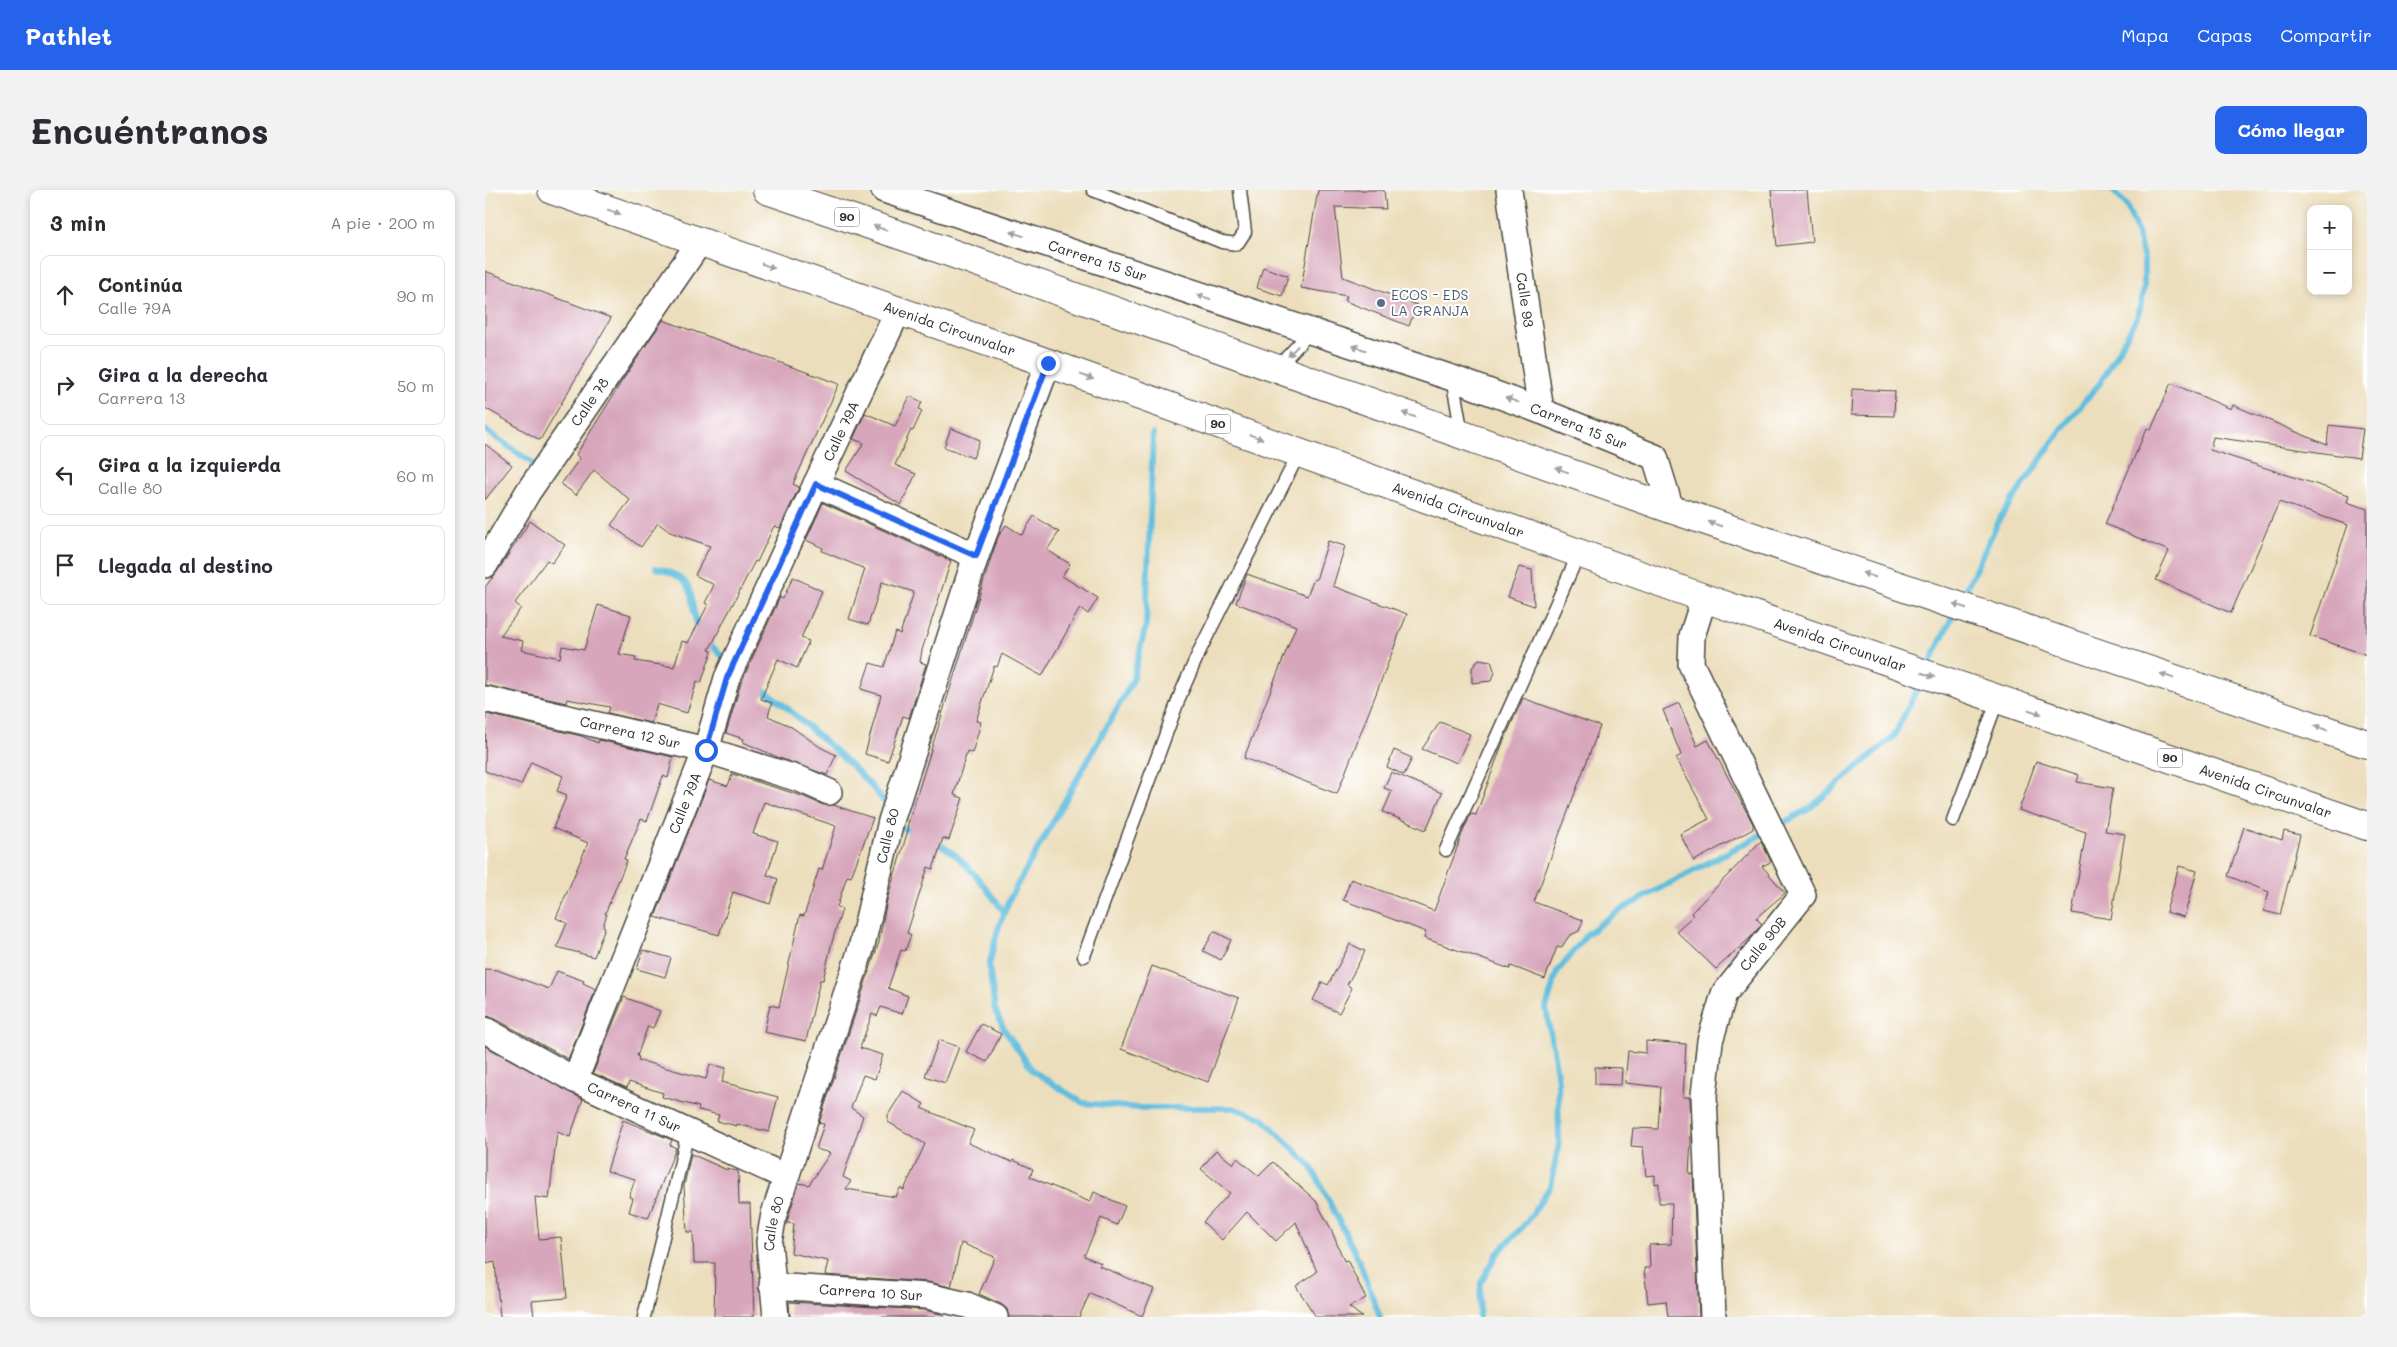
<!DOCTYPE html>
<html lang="es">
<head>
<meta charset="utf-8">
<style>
	body { margin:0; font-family:Mali,sans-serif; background:#f2f2f3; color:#2b2b33 }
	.controls { position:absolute; right:15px; top:15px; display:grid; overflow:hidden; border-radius:10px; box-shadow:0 2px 8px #0003 }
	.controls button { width:45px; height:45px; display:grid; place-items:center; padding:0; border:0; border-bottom:1px solid #e1e1e2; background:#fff; color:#2b2b33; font:25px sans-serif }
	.stop { position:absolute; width:15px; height:15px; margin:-11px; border:4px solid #2563eb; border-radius:50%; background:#fff }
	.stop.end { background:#2563eb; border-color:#fff; box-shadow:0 1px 5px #0008 }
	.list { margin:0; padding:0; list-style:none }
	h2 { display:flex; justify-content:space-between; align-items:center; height:65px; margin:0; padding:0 20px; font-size:21px }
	h2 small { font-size:16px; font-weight:400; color:#7c7c81 }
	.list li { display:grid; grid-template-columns:32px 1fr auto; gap:15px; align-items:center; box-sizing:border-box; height:80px; margin:0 10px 10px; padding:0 10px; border:1px solid #e1e1e2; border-radius:10px }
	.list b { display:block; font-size:19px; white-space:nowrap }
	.list p { margin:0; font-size:16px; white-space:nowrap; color:#7c7c81 }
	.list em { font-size:16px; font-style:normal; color:#7c7c81 }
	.icon { flex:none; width:28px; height:28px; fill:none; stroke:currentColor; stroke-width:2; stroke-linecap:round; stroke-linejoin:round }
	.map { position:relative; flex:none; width:1882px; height:1127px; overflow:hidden; border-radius:10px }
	header { display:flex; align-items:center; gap:30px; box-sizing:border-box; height:70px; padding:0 25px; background:#2563eb; color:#fff }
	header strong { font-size:24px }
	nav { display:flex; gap:28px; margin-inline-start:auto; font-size:18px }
	.intro { display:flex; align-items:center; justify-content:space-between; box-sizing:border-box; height:120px; padding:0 30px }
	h1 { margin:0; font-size:35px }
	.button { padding:12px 22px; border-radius:10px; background:#2563eb; color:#fff; font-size:18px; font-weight:700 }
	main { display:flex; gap:30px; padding:0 30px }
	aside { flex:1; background:#fff; border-radius:10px; box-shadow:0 2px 8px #0003 }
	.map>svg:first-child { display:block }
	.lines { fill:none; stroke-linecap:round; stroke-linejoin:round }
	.stream { stroke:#5fbddd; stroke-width:6 }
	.building { fill:#d7a6bb }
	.service-casing { stroke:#484641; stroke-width:15 }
	.minor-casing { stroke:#484641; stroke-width:28 }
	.trunk-casing { stroke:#484641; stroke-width:30 }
	.service { stroke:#fff; stroke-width:12 }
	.minor { stroke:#fff; stroke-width:25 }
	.trunk { stroke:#fff; stroke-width:28 }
	.oneway { fill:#a0a0a0 }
	.route { stroke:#2563eb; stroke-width:6 }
	.service-dot { fill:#5c6f8a; stroke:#fff; stroke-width:2 }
	.labels { text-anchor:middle; stroke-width:4; stroke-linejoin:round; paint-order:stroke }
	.shield { fill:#fff; stroke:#6b6b6b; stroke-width:1 }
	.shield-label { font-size:12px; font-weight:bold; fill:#2b2b2b }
	.street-label { font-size:14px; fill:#2b2b2b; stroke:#fff }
	.service-label { font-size:14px; fill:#4e5e75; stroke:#fff; text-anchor:start }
</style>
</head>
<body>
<header>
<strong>Pathlet</strong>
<nav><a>Mapa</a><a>Capas</a><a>Compartir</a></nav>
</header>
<div class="intro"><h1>Encuéntranos</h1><a class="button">Cómo llegar</a></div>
<main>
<aside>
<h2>3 min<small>A pie · 200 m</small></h2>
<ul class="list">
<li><svg class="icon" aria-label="ahead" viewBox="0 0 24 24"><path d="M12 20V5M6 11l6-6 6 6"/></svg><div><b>Continúa</b><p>Calle 79A</p></div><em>90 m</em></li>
<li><svg class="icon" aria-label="right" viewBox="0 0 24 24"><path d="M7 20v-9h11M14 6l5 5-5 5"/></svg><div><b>Gira a la derecha</b><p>Carrera 13</p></div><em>50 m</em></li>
<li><svg class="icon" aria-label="left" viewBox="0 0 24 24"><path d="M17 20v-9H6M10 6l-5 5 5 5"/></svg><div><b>Gira a la izquierda</b><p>Calle 80</p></div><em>60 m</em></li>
<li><svg class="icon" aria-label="arrive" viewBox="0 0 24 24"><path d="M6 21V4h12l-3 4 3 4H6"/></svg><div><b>Llegada al destino</b></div></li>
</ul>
</aside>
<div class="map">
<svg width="1882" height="1127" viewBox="0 0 1882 1127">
	<rect width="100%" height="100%" fill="#fff"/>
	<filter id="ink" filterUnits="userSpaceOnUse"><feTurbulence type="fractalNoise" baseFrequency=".02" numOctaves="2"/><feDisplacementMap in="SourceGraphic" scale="10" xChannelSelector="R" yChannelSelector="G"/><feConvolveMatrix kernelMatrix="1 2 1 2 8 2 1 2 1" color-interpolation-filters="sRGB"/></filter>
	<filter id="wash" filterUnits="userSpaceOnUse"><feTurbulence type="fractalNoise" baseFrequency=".0096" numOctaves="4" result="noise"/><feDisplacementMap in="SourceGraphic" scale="20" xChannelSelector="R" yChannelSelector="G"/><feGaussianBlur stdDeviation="1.12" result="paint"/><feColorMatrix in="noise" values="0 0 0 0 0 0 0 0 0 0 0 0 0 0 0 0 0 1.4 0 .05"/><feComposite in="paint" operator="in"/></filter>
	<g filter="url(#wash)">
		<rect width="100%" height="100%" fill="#ecdebc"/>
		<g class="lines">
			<!-- stream -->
			<g class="stream">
				<path d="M0 240 49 274"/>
				<path d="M668 244 661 435 647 492 526 706 513 739 504 775 510 820 519 839 548 881 598 913 652 918H748L777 928 826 976 873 1068 895 1127"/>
				<path d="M171 378C220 391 199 409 215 442"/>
				<path d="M1476 410 1515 328 1579 236 1615 193 1653 126 1659 99V70L1652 41 1641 14 1627 0"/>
				<path d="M221 450 244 473"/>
				<path d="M1443 477 1470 421"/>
				<path d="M273 496C294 509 311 526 329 542 356 566 384 589 404 619"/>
				<path d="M412 631 416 637 430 643"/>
				<path d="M1290 637 1324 619 1409 546 1436 491"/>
				<path d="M448 651C478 664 500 697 519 722"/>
				<path d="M994 1127 996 1093 1012 1064 1042 1032 1065 997 1074 954 1073 890 1061 818 1072 782 1102 744 1133 721 1281 642"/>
			</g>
		</g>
		<g id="blocks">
			<!-- building -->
			<g class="building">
				<path d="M833 0H899L901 19 850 17 858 87 932 115 924 136 860 111 862 106 816 98Z"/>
				<path d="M1286 0H1322L1327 52 1292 56Z"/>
				<path d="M778 77 803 86 797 106 772 98Z"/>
				<path d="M0 81 126 128 55 250 0 218Z"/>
				<path d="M178 130 354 194 308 294 314 297 295 338 289 336 272 372 270 371 224 460 227 461 216 493 212 491 202 523 172 514 166 533 123 523 125 517 82 509 81 513 0 495V397L12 382 45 331 80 355 67 373 62 370 30 413 36 418 15 446 38 451 36 460 75 468 77 456 99 460 113 415 146 425 134 464 151 467 150 471 189 477 197 451 203 453 223 415 220 413 229 395 210 385 225 356 185 342 173 333 156 357 126 335 145 310 109 280 91 305 76 294 95 268 91 265 141 185Z"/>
				<path d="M1686 193 1746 219 1748 215 1842 255 1844 235 1878 239 1874 268 1728 247 1725 260 1864 305 1862 312 1882 319V465L1825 446 1863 335 1794 312 1746 423 1671 390 1684 361 1620 334 1662 238 1666 240Z"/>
				<path d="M1367 199 1410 201 1409 226 1366 225Z"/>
				<path d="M425 206 437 212 434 219 437 221 428 241 426 240 410 275 431 284 416 315 361 281 379 253 368 249 380 223 410 236Z"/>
				<path d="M466 238 495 250 488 268 459 257Z"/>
				<path d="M0 254 27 275 0 310Z"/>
				<path d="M338 313 466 371 437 460 435 472 441 474 424 528 418 526 403 571 380 564 396 505 376 499 385 473 399 477 410 442 415 444 429 402 397 392 383 435 364 429 380 379 337 361 338 358 321 350Z"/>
				<path d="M549 326 574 342 562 360 585 374 577 386 613 408 603 424 595 418 557 486 517 464 512 477 509 476 491 531 496 532 493 543 487 563 482 561 469 605 478 608 464 650 458 648 448 679 443 677 422 743 426 745 420 761 416 760 403 798 423 806 417 824 396 817 392 826 387 824 375 858 398 865 390 889 378 885 366 918 378 926 358 987 366 991 361 999 411 1007 415 998 419 1000 440 954 403 932V925L418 901 439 914 436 918 489 940 483 953 527 972 528 970 548 979 545 987 605 1012 609 1002 640 1016 632 1035 616 1028 599 1066 616 1073 614 1076 669 1099 657 1126 605 1103 594 1127H524L522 1119 516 1114 494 1104 510 1067 476 1053 466 1097 443 1092 340 1085 343 1071 306 1063 309 1034 302 1033 303 1028 314 993 324 995 345 963 331 959 339 934 334 933 394 752 402 710 424 637H422L505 371 513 347 521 335 537 345Z"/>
				<path d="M843 351 860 356 848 396 922 424 852 604 759 568 811 436 751 413 762 384 822 406 829 389 831 390Z"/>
				<path d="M1034 377 1047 380 1049 416 1023 407Z"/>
				<path d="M308 387 337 401 316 448 324 451 312 478 293 469 276 509 287 513 283 526 305 536 335 557 351 565 342 585 297 569 258 552 259 549 241 543 256 493 295 407 298 409Z"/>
				<path d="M994 469 1006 471 1010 483 1006 491 987 493V478Z"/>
				<path d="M1038 508 1115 536 1049 712 1098 730 1094 741 1084 746 1076 758 1072 757 1060 789 1026 776 1025 779 939 748 941 742 858 710 866 689 949 721 977 644 986 624 991 625 1017 555Z"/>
				<path d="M1194 513 1212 556 1223 550 1268 634V639L1209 671 1195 644 1224 629 1191 568 1196 565 1178 520Z"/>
				<path d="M1 524 96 546 113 553 114 550 188 567 183 588 178 586 162 631 156 629 139 669 142 670 120 724H122L118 736 120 737 109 767 72 757 82 733 71 728 103 653 68 638 82 605 72 601 78 586 46 572 36 595 0 581Z"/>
				<path d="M955 532 985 544 972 573 937 559Z"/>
				<path d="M909 560 927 568 919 585 902 577Z"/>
				<path d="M1551 571 1594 585 1592 592 1628 598 1620 641 1640 644 1626 729 1587 723 1601 642 1534 620Z"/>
				<path d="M906 582 957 603 941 640 898 622 907 601 899 598Z"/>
				<path d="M247 584 317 606 338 615H348L388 628 366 687 362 686 352 717 357 719 347 752 338 790H335L321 851 279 842 285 815 294 817 315 725 319 726 334 679 337 680 351 636 279 612 268 644 293 651 282 685 293 689 285 714 248 702 234 745 170 727 224 590 243 596Z"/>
				<path d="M1759 637 1797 650 1799 641 1815 645 1795 725 1779 721 1784 702 1743 686Z"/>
				<path d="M1276 651 1286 672 1277 676 1300 703 1271 728 1277 734 1266 747 1231 779 1191 741 1208 726 1206 723Z"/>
				<path d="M1694 676 1712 681 1699 727 1681 722Z"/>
				<path d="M729 741 746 750 736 770 718 761Z"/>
				<path d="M865 754 880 761 862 795 867 798 854 823 828 810 837 792 843 795Z"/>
				<path d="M158 760 186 768 180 787 152 779Z"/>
				<path d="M667 776 754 808 723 892 636 859Z"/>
				<path d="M0 779 12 780 64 799 72 781 99 791 98 793 111 799 83 869 7 827 0 826Z"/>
				<path d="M139 807 175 821 168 838 163 836 152 866 154 867 153 870 221 889 225 874 241 878 237 892 293 907 284 942 252 934V936L232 931 234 925 213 920 214 917 177 907 178 903 144 892 142 898 108 883Z"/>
				<path d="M496 834 516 844 502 872 481 862Z"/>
				<path d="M454 850 474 857 460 893 440 886Z"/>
				<path d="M1161 851 1201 854 1198 907H1205L1206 950 1204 984H1208L1214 1127H1183L1181 1111 1163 1113 1159 1078H1165L1164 1055 1186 1054 1187 1013H1174V993L1170 994V985L1161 986 1158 957 1146 956 1148 938 1173 939 1176 897 1140 893 1143 861 1161 863Z"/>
				<path d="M0 856 98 909 85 947 72 942 64 1009 50 1007 54 1049 76 1047 82 1108 47 1111 49 1127H15L10 1072 0 1074Z"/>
				<path d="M1110 877 1137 878 1136 895 1110 894Z"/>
				<path d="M138 930 187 950 185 955 191 958 163 1028 144 1022 148 1008 144 1007 150 989 122 981Z"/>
				<path d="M731 960 748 974 752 968 774 986 788 972 831 1011 846 1039 859 1071 862 1070 881 1108 864 1117 877 1127H831L811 1096 832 1082 811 1032 791 1051 762 1022 737 1050 718 1032 745 1003 716 979Z"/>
				<path d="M206 964 240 979 253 981 254 1014H265L269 1127H229L230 1073H209L208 1042H202L199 996Z"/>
				<path d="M304 1112 440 1120 459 1125V1127H305Z"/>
			</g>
		</g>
	</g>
	<g filter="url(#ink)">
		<use href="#blocks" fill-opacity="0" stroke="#484641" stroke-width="1"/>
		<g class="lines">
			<!-- service casing -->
			<g class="service-casing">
				<g id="service">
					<path d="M608 0 737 52 752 54 760 42 755 0"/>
					<path d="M791 179 825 142"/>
					<path d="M967 188 977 244"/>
					<path d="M1468 630 1513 509"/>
					<path d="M961 660 1094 363"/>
					<path d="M599 766 696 503 715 460 814 263"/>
					<path d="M159 1127 203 942"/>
				</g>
			</g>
			<!-- minor casing -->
			<g class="minor-casing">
				<g id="minor">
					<path id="s1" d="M399 0 967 188 1056 221 1170 267 1186 319"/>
					<path id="s2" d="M1024 0 1056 221"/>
					<path d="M331 294 491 366"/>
					<path id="s3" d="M0 375 43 302 214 53"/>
					<path d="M1219 408 1207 446 1206 474 1318 705 1239 804 1225 851 1219 905 1228 1127"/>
					<path id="s4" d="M0 509 221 560 317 590 344 602"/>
					<path id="s5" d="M0 840 90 890 301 987"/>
					<path id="s6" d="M90 890 221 560 242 488 331 294 413 121"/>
					<path id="s7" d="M287 1096 442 1106 482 1115 510 1127"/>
					<path id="s8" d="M291 1127 284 1052 289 1024 376 759 406 631 491 366 563 173"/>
				</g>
			</g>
			<!-- trunk casing -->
			<g class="trunk-casing">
				<g id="trunk">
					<path id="s9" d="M67 0 563 173 1219 408 1882 636"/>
					<path d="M282 0 441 54 1186 319 1882 554"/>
				</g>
			</g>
			<!-- service -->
			<use href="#service" class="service"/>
			<!-- minor -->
			<use href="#minor" class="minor"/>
			<!-- trunk -->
			<use href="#trunk" class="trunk"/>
		</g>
		<!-- one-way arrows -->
		<defs><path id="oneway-solid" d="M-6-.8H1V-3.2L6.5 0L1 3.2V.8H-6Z" transform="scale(1.25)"/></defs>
		<g class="oneway">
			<use href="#oneway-solid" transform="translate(129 22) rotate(20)"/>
			<use href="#oneway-solid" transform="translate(395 38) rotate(-161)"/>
			<use href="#oneway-solid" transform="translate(532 44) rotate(-162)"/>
			<use href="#oneway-solid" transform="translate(283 76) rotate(19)"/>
			<use href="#oneway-solid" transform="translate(719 107) rotate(-162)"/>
			<use href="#oneway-solid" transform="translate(874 158) rotate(-162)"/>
			<use href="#oneway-solid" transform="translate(808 161) rotate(133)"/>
			<use href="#oneway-solid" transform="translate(602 187) rotate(20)"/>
			<use href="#oneway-solid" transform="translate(1027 210) rotate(-160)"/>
			<use href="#oneway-solid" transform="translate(924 225) rotate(-161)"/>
			<use href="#oneway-solid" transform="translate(771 247) rotate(20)"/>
			<use href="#oneway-solid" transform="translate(1077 280) rotate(-160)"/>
			<use href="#oneway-solid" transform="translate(1230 334) rotate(-161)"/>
			<use href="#oneway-solid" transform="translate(1384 385) rotate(-161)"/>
			<use href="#oneway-solid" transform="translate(1475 416) rotate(-161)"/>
			<use href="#oneway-solid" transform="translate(1443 485) rotate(19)"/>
			<use href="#oneway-solid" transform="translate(1682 486) rotate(-161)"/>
			<use href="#oneway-solid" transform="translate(1550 522) rotate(19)"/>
			<use href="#oneway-solid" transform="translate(1836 538) rotate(-161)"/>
		</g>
	</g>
	<g class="lines" filter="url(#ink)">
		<!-- route -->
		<path class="route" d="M221 560 242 488 331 294 491 366 563 173"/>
	</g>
	<!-- markers -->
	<circle class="service-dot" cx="896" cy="113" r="5"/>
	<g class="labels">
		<!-- shield labels -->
		<g class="shield">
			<rect x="349.5" y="17.5" width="25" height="19" rx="4"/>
			<rect x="720.5" y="224.5" width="25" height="19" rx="4"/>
			<rect x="1672.5" y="558.5" width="25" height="19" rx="4"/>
		</g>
		<g class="shield-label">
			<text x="362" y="31">90</text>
			<text x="733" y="238">90</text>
			<text x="1685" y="572">90</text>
		</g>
		<!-- street labels -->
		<g class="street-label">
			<text dy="5" stroke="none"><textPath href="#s1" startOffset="225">Carrera 15 Sur</textPath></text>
			<text dy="5" stroke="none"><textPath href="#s2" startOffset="111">Calle 93</textPath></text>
			<text dy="5" stroke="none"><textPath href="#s9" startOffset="421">Avenida Circunvalar</textPath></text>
			<text dy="5" stroke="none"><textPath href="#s3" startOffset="194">Calle 78</textPath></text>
			<text dy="5" stroke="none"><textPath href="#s1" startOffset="734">Carrera 15 Sur</textPath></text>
			<text dy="5" stroke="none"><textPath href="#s6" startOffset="702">Calle 79A</textPath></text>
			<text dy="5" stroke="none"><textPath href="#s9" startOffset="961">Avenida Circunvalar</textPath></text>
			<text dy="5" stroke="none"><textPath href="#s9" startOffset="1366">Avenida Circunvalar</textPath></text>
			<text dy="5" stroke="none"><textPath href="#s4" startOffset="149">Carrera 12 Sur</textPath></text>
			<text dy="5" stroke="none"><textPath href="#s9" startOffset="1816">Avenida Circunvalar</textPath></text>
			<text dy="5" stroke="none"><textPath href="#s6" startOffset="298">Calle 79A</textPath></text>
			<text dy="5" stroke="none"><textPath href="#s8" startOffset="499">Calle 80</textPath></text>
			<text transform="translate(1278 754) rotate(-51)" y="5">Calle 90B</text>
			<text dy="5" stroke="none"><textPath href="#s5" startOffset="168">Carrera 11 Sur</textPath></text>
			<text dy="5" stroke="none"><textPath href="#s8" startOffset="94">Calle 80</textPath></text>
			<text dy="5" stroke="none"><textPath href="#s7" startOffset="99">Carrera 10 Sur</textPath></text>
		</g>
		<!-- service labels -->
		<g class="service-label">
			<text x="906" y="110">ECOS - EDS<tspan x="906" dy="16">LA GRANJA</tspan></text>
		</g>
	</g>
</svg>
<div class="controls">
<button>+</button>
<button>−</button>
</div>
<div class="stop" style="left:221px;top:560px"></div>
<div class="stop end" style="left:563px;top:173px"></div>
</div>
</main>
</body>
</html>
